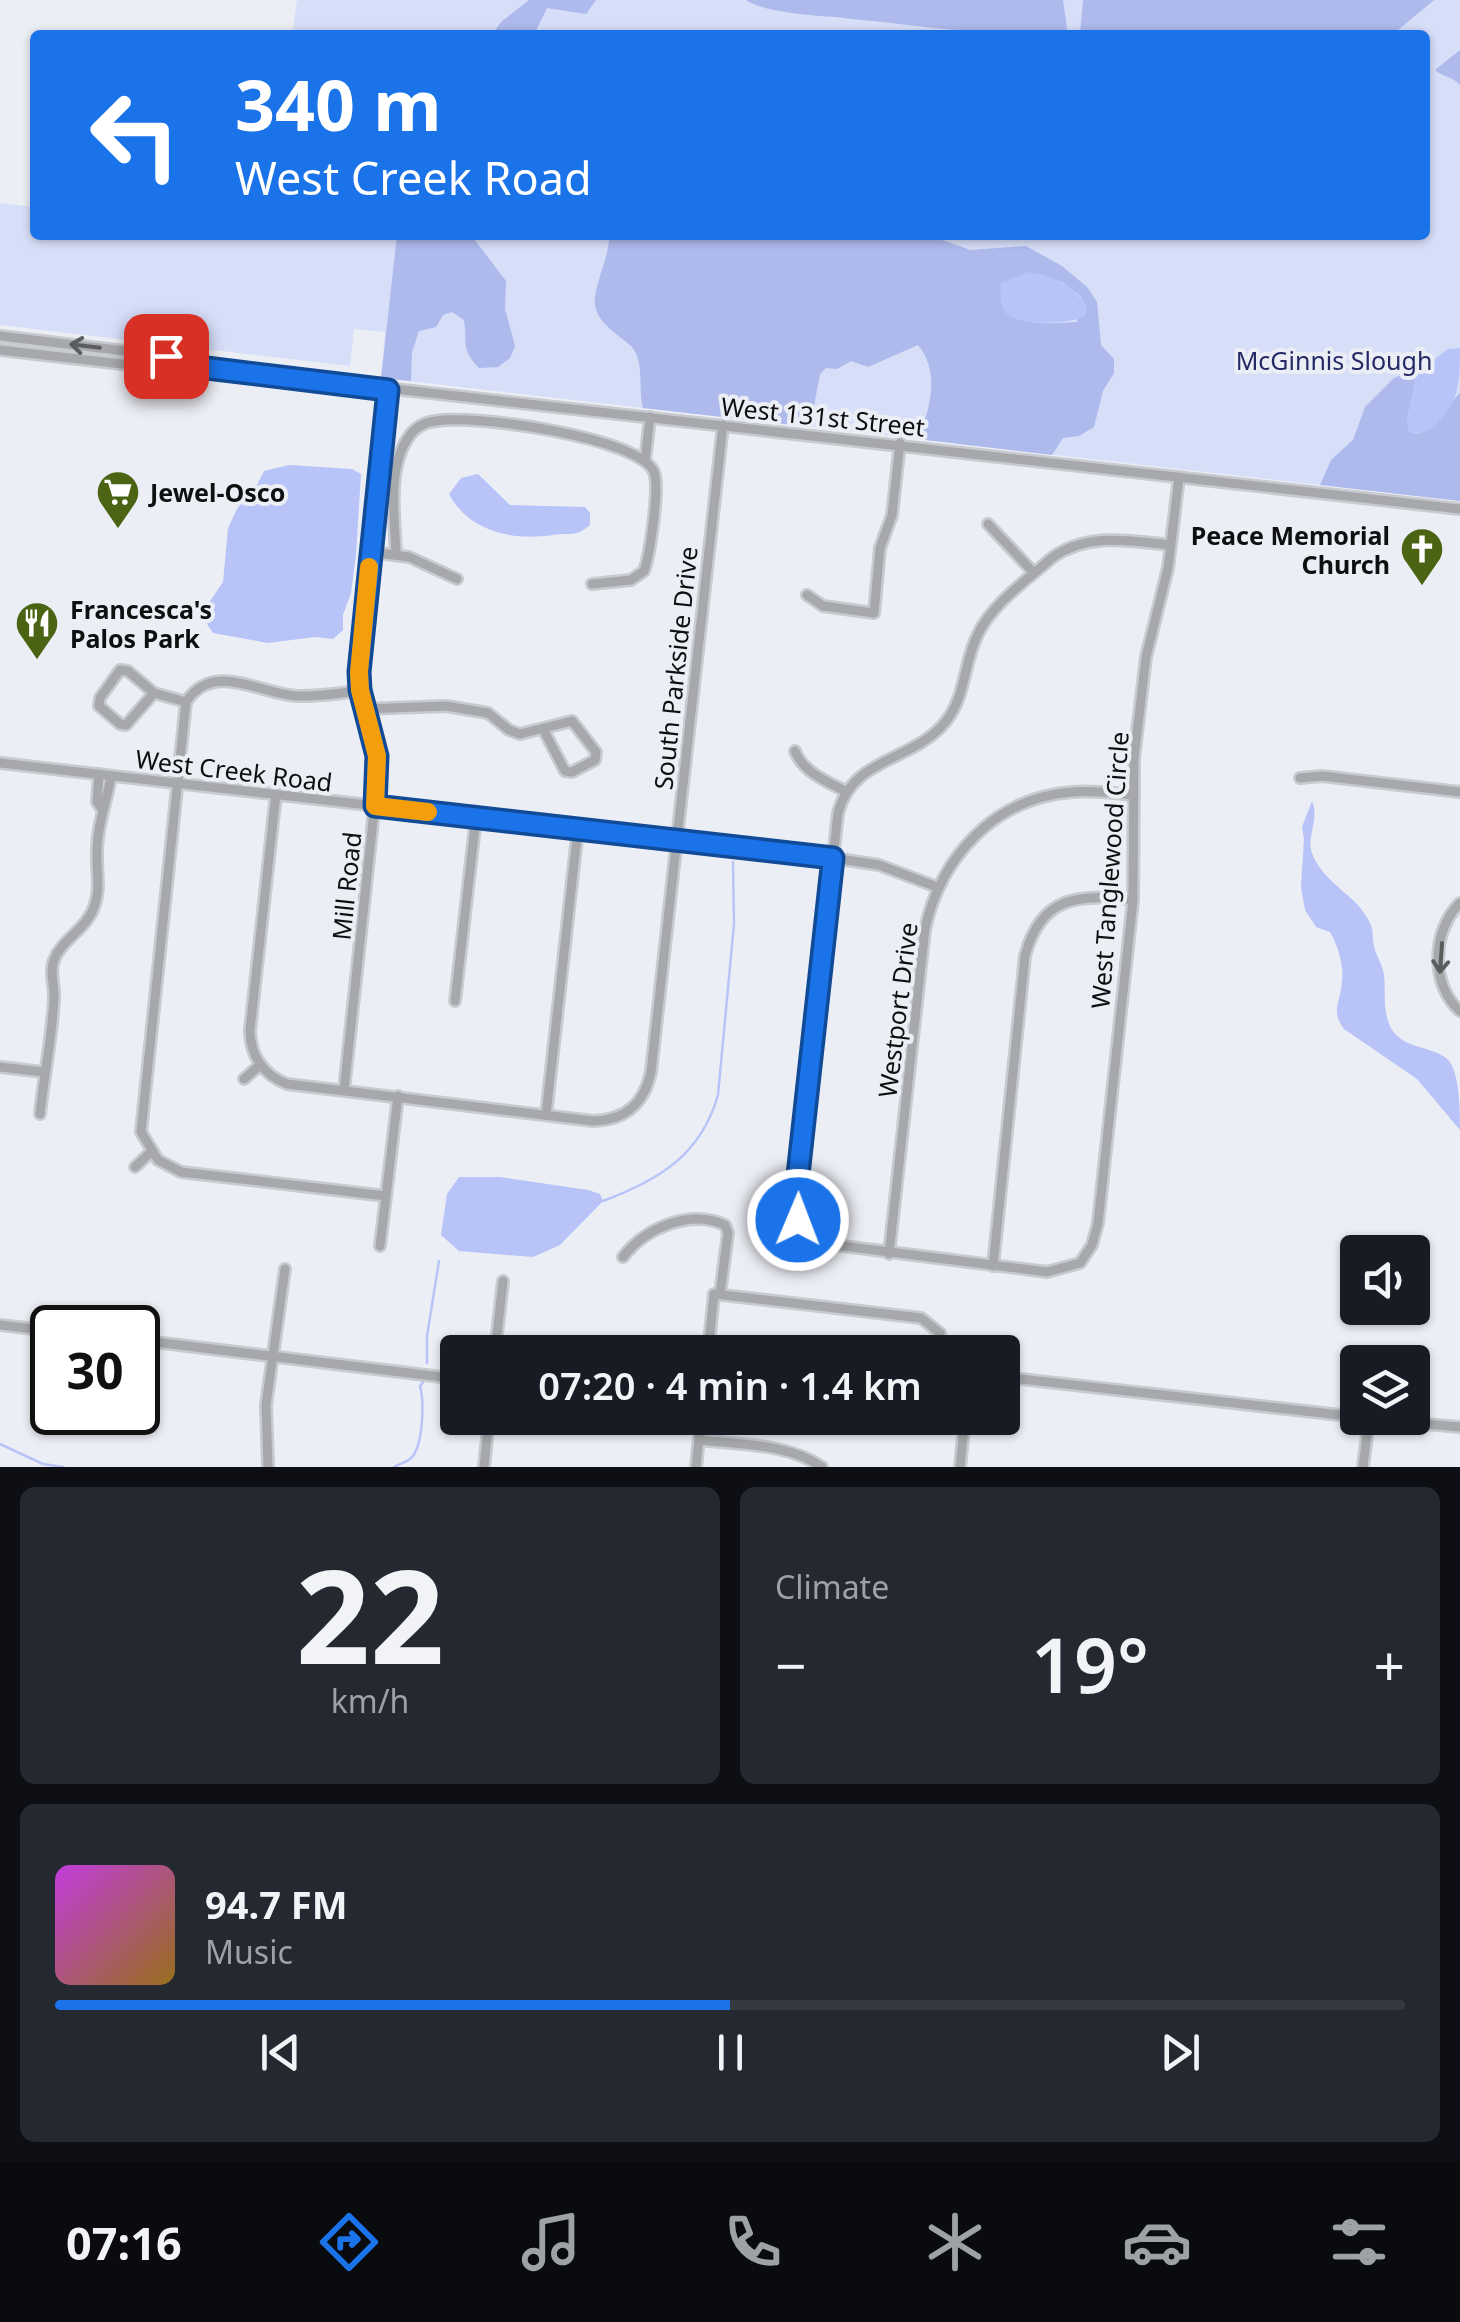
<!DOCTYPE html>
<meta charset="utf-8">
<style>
:root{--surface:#171b24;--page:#242831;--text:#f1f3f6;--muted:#9ea1a6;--line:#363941;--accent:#1a73e8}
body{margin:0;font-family:"Noto Sans",sans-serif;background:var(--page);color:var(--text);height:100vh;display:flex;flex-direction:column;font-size:38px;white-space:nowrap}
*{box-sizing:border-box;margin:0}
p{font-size:32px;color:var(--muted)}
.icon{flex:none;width:55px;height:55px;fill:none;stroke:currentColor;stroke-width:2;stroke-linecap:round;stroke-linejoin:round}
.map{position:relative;height:1467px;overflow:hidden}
.side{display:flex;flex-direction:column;gap:20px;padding:20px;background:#0d0f14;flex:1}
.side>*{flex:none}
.top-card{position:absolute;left:30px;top:30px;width:1400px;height:210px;border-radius:10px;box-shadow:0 2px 8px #0004;background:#1a73e8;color:#fff;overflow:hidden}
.fabs{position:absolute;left:1340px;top:1235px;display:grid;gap:20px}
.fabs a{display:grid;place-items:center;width:90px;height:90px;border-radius:10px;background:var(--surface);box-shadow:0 2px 8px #0004;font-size:50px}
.speed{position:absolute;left:30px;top:1305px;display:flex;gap:20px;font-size:50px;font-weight:700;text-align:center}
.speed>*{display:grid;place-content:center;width:130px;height:130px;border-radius:50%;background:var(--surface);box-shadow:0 2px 8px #0004;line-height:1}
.speed .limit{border:5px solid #111;border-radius:15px;background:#fff;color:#111}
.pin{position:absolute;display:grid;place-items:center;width:85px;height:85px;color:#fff;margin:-42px;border-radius:20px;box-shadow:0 5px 15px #0006}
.me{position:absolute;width:110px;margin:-55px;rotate:1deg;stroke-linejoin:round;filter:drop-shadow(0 0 8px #0008)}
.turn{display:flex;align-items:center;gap:35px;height:210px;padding:0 40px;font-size:45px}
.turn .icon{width:130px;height:130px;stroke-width:2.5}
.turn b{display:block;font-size:70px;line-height:85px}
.big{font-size:75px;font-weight:600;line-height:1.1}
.side .card{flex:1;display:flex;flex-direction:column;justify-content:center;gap:15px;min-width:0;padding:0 35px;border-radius:15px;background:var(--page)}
.side .dial{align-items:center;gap:0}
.dial b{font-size:130px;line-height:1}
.song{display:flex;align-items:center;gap:30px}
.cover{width:120px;height:120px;border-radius:15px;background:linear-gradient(135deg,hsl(290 70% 55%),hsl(40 70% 35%))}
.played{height:10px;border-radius:5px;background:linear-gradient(90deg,var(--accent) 50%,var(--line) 50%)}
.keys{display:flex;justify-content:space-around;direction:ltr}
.heat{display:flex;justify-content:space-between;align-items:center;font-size:55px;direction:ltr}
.side .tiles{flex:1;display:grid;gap:20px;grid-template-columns:1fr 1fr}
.card:last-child{grid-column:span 2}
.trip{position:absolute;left:440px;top:1335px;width:580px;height:100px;border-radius:10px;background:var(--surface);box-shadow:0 2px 8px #0004;font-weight:600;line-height:100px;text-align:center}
.tabs{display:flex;height:160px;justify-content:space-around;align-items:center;background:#090b0e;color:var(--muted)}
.tabs .icon{width:70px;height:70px}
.tabs .current{color:var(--accent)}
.tabs b{font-size:45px;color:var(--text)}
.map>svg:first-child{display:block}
.green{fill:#d7def8}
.forest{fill:#aeb9ec;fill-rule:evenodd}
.water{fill:#b8c4f8}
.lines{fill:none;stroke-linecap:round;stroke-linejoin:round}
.stream{stroke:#b8c4f8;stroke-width:2.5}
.minor-casing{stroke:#c8cad1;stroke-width:14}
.minor{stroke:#a7a8ab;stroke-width:9}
.oneway{stroke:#5a5c5e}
.route-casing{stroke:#114b97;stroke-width:25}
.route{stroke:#1a73e8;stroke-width:18}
.slow{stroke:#f59e0b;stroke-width:18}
.labels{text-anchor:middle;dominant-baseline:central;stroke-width:8;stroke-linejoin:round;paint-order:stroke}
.park-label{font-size:25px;fill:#252a66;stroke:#eceef5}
.street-label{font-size:25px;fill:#0e0f11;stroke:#eceef5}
.poi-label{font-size:25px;font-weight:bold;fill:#0e0f11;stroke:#eceef5;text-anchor:start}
</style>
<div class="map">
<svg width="1460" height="1467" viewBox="0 0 1460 1467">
<rect width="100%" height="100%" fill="#eceef5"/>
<!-- green -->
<path class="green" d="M297,0H1460V501L381,378L385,332L354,329L350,366L0,325V203L35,207V235H1425V35H292Z"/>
<!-- forest -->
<g class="forest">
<path d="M529,0H596L586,14L547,8L534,35H492L501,22Z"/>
<path d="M746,0H1063L1068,35C996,37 923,26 852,19C823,15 769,15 746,0Z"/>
<path d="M1083,0H1434L1392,35H1080Z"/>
<path d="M1460,50V85C1452,76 1443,77 1435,70Z"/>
<path d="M397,235H471L506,281L505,309L515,346L510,358L498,367L479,368C460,348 468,344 464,320L452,312L443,315L436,327L419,331L412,352L411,381L381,378Z"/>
<path d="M609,235H929L970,250L1026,246L1062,266L1087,287L1097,302L1101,345L1114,359V373L1103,391L1094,427L1079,436L1063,438L1052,455L917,439C931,410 940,371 918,345L868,367L851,361L837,369L826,368L820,374L810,427L643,408C638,390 645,361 631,346C618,334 598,324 595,305C593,286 610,257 609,235ZM1028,273L1062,282L1081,297L1077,322C1051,323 1013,329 1001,302Z"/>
<path d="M1406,373H1417L1407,421L1410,432L1419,434L1460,393V501L1320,485L1331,460L1353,440L1365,407L1394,378Z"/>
</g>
<!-- water -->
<g class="water">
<path d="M1028,272C1052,275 1074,286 1087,307L1086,315C1073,325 1020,326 1007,314C999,307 1000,293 1001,283Z"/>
<path d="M1460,348C1460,379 1460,400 1438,422C1429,431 1422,435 1409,432L1407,421L1417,373L1448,349Z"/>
<path d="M289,465L352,469L361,474L356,555L351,593L343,615V630L333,639L315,637L268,643L213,633L207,624L208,604L223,582L228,528L238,507L255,489L264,471Z"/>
<path d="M478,474L510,505L585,507L590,513V525C575,538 571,532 553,535C513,541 469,532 449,494L461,478Z"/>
<path d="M1312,801C1320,819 1306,837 1312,853C1323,884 1358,895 1370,923C1374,931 1372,938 1374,946C1376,956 1383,965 1384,975C1386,993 1382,1011 1391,1028C1404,1051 1436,1045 1450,1062C1460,1078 1460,1111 1460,1130L1417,1079L1344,1029C1330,1011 1341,1001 1342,981C1344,965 1338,946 1330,932L1316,927L1305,910L1301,887L1304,839L1302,827Z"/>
<path d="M459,1177H500L588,1190L600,1194L603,1201L560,1245L533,1257L459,1251L441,1235L447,1194Z"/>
</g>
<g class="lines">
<!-- stream -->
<g class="stream">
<path d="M603,1201C659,1180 701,1155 718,1095L734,924L733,862"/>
<path d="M427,1363V1336L439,1261"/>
<path d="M0,1444L43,1464L63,1467"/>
<path d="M394,1467C399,1464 405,1463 410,1459C424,1447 424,1401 420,1386L424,1381"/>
</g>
<!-- minor casing -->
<g class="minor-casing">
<g id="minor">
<path d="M0,336L166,356L182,365"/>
<path d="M0,350L165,369L182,365L1460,509"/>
<path d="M645,461L650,417"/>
<path d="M988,524L1034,573"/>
<path d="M1171,545C1130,541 1089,532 1053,557C1028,579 992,604 978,634C962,666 967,700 941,727C907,762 852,759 838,813L796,1193C795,1216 798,1232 819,1243L1047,1272L1080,1263L1092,1245L1098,1223L1133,900L1134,758L1146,657L1168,568L1179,477"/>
<path d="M371,552L409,557L457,579"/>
<path d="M396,555C395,519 386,467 410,435C416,427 426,422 436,421C472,414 639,437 654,472C660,487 650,554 644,571L631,580L592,584"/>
<path d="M807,595L823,606L874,613L880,548L892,515L900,443"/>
<path d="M360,691C339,693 318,697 296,696C258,693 213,661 186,702L141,1132L158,1160L181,1172L386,1196"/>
<path d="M154,693L126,725L120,724L99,706L100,698L120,670L128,671L154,693L186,702"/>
<path d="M364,709L446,706L488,713L509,730L520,734L572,721L596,752L595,760L572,772L565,771L543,729"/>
<path d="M795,751C803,772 826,781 845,791"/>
<path d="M0,763L833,858L879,865L937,887"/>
<path d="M99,774L97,802L102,809"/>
<path d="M1300,778L1322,776L1460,792"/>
<path d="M276,794L250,1030C250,1055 263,1075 287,1084L593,1121C626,1120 644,1104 651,1072L723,425"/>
<path d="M1460,903C1432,930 1430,985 1460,1011"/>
<path d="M455,1001L476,818"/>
<path d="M0,1067L43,1072"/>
<path d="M244,1079L260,1065"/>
<path d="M344,1090L378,774L359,672L389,390"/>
<path d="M40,1114C44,1075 52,1038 54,999C55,986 49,972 54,960C61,941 83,931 92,912C102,890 96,873 97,851C97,824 107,802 111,776"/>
<path d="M546,1115L578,828"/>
<path d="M135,1167L151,1152"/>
<path d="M380,1246L398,1096"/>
<path d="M889,1254L925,929C941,857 994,798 1072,792C1092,790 1113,793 1134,795"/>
<path d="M623,1257C645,1228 690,1209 725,1225L728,1233L720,1294"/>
<path d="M993,1266L1025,956C1041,895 1079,894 1133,900"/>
<path d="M0,1325L52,1331"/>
<path d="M138,1340L458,1379"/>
<path d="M495,1352L503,1281"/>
<path d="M708,1352L714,1294L921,1318L940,1333"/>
<path d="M1002,1377L1358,1417"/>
<path d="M1358,1418L1460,1427"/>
<path d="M699,1440C741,1445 787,1443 822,1467"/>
<path d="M268,1467L266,1405L285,1269"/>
<path d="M484,1467L489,1418"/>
<path d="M696,1467L701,1418"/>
<path d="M960,1467L965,1418"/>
<path d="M1363,1467L1369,1419"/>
</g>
</g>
<!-- minor -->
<use href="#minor" class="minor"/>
</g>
<!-- one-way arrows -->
<defs><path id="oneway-shaft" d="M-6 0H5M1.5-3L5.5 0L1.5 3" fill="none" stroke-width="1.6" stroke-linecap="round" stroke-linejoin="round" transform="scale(2.5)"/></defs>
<g class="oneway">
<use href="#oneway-shaft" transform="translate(85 346) rotate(-173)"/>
<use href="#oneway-shaft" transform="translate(1441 958) rotate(94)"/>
</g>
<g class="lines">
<!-- route casing -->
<g class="route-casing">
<path id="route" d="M166,356L182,365L388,390L359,672L360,690L377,756L375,806L833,858L796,1193L798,1220"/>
</g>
<!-- route -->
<use href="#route" class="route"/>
<!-- slow -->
<path class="slow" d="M369,567L359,672L360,690L377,756L375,806L428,812"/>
</g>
<!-- icons -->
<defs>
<g id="supermarket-pin" transform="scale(2.25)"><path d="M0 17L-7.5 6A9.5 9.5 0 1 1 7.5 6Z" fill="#4a6413" stroke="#eceef5"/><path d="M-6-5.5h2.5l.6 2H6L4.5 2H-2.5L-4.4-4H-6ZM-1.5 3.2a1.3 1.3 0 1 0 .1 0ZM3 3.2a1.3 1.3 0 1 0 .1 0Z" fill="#fff"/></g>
<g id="church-pin" transform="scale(2.25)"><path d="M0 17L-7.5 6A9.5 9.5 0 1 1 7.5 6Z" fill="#4a6413" stroke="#eceef5"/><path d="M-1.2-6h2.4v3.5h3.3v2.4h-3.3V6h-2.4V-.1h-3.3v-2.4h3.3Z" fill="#fff"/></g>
<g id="restaurant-pin" transform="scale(2.25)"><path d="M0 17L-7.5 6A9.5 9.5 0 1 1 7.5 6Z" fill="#4a6413" stroke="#eceef5"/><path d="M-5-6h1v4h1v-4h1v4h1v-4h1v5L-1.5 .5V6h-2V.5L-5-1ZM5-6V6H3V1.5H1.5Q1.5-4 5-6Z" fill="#fff"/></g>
</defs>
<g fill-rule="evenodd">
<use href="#supermarket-pin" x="118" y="492"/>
<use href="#church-pin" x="1422" y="549"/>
<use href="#restaurant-pin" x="37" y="623"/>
</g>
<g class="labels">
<!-- park labels -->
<g class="park-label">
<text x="1334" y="360">McGinnis Slough</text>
</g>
<!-- street labels -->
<g class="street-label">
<text transform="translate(823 416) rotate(6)">West 131st Street</text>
<text transform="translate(675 668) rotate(-84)">South Parkside Drive</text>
<text transform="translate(234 770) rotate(7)">West Creek Road</text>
<text transform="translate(1109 870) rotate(-86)">West Tanglewood Circle</text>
<text transform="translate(346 886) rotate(-84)">Mill Road</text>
<text transform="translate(897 1010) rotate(-83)">Westport Drive</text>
</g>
<!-- poi labels -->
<g class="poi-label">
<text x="150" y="492">Jewel-Osco</text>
<text x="1390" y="535" text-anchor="end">Peace Memorial<tspan x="1390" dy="29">Church</tspan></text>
<text x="70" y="609">Francesca's<tspan x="70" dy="29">Palos Park</tspan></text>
</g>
</g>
</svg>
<div class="fabs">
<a><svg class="icon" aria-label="sound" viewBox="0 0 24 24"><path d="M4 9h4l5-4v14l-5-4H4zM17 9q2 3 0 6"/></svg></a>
<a><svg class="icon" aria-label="layers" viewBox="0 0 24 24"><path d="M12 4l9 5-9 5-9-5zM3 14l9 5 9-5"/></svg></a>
</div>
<div class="speed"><div class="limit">30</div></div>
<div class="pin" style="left:166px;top:356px;background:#d93025"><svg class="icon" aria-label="arrive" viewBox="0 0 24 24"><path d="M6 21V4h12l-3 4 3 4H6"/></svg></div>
<svg class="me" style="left:798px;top:1220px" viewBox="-20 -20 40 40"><circle r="17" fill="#1a73e8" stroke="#fff" stroke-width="3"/><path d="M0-11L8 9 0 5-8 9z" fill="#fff"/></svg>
<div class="trip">07:20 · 4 min · 1.4 km</div>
<div class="top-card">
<div class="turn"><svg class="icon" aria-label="left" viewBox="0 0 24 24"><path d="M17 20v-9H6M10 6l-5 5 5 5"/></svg><div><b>340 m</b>West Creek Road</div></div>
</div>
</div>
<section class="side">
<div class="tiles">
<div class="card dial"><b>22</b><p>km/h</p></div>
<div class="card"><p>Climate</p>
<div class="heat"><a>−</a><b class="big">19°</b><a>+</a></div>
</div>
<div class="card">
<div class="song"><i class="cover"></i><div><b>94.7 FM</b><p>Music</p></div></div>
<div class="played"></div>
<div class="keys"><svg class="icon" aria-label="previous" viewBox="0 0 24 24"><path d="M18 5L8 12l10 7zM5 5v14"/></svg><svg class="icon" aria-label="pause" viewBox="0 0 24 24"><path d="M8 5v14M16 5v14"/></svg><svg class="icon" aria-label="next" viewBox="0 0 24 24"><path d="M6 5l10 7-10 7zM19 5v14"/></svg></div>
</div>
</div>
</section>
<nav class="tabs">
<b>07:16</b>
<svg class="icon current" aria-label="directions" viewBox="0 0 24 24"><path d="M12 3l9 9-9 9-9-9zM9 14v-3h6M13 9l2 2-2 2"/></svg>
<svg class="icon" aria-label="music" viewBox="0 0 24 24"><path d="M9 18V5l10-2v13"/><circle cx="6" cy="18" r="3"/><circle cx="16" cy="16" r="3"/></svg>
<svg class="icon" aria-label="phone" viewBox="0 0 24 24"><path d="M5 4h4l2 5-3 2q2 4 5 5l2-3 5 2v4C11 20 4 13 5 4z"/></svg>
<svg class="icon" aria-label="climate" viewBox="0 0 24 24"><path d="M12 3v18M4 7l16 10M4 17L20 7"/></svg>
<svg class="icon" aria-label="car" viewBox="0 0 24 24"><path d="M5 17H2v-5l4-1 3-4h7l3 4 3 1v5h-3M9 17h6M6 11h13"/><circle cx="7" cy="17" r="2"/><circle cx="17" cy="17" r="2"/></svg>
<svg class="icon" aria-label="filters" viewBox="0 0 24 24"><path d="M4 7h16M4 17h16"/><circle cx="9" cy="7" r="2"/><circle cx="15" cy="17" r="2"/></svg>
</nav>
